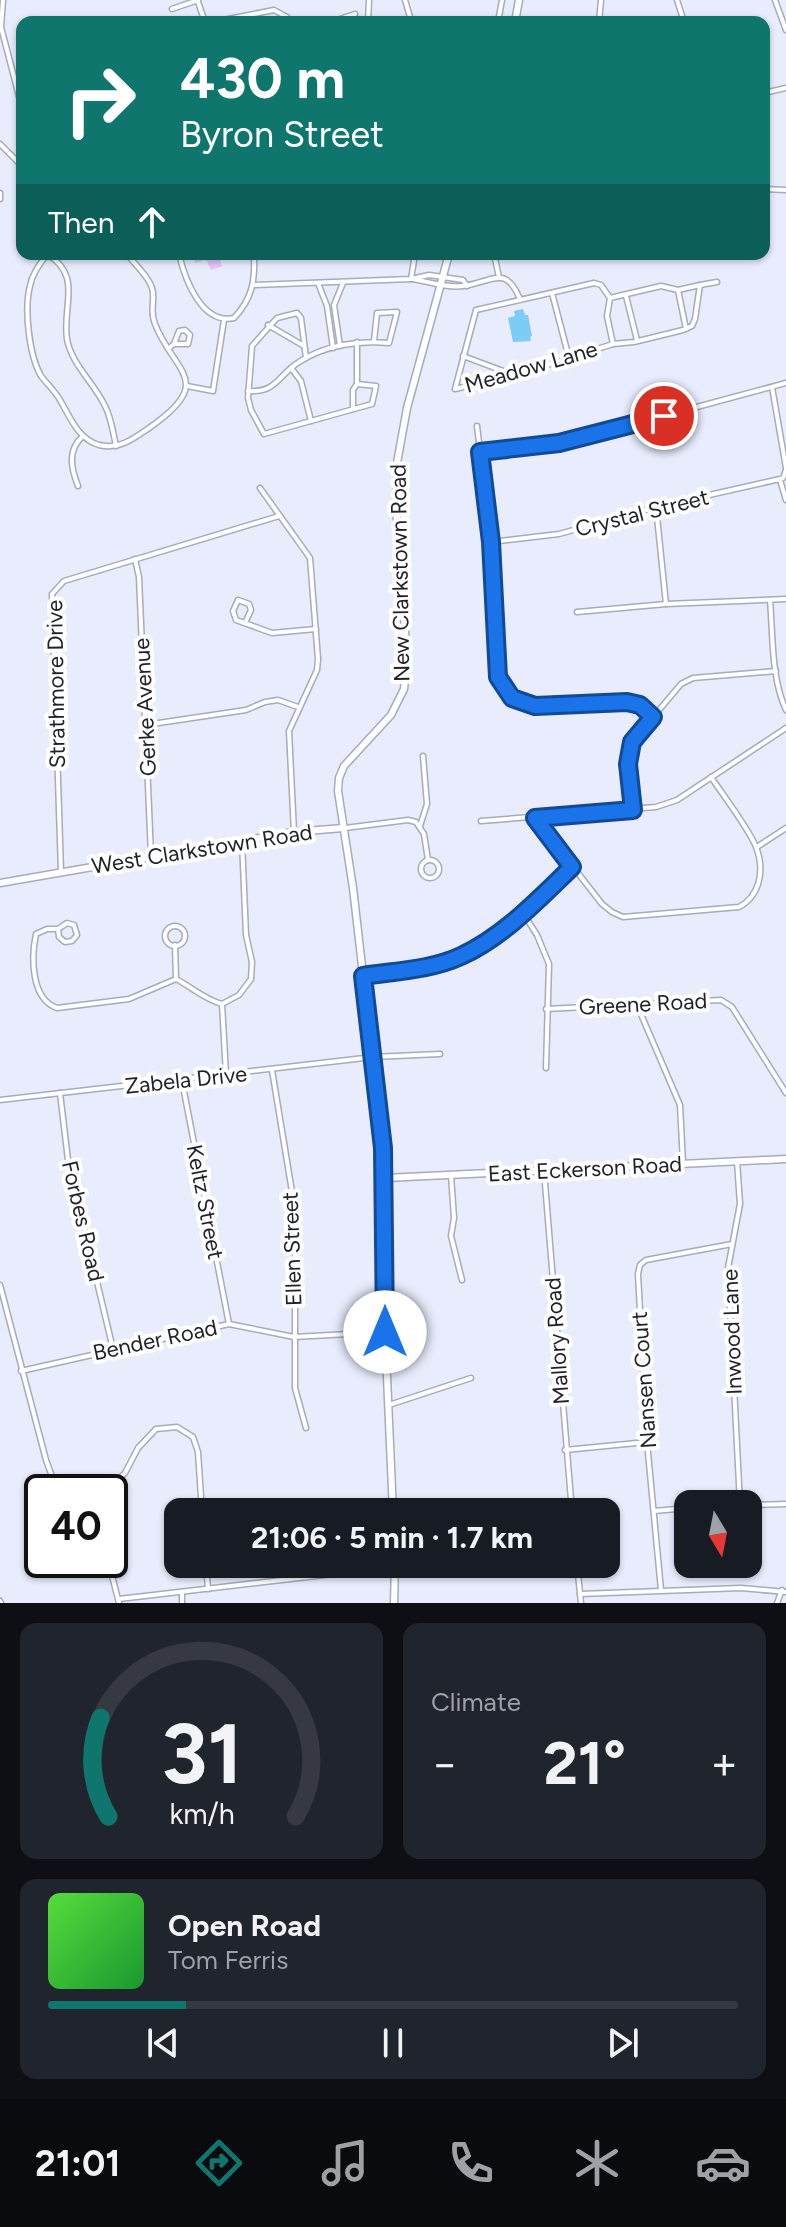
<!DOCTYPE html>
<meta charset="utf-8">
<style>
:root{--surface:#171b24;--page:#20242c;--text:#f1f3f6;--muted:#9ea1a6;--line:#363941;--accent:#0f766e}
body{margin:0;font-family:Figtree,sans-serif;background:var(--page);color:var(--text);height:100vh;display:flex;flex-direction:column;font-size:30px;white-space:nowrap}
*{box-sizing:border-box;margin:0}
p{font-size:26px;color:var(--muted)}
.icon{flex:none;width:44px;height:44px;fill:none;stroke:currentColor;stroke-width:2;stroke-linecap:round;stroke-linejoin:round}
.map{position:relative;height:1603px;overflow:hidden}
.details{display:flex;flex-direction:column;gap:20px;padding:20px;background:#0d0f14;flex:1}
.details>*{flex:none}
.top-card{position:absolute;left:16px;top:16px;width:754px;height:244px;border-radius:16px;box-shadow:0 2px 6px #0004;background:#0f766e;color:#fff;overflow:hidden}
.needle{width:52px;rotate:170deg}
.buttons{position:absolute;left:674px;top:1490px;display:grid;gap:16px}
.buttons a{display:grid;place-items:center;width:88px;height:88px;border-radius:16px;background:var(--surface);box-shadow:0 2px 6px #0004;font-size:40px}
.speed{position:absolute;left:24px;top:1474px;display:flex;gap:16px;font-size:40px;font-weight:700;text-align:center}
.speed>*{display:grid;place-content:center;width:104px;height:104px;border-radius:50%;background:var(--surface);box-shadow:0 2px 6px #0004;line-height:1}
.speed .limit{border:4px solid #111;border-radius:12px;background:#fff;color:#111}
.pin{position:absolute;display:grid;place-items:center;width:68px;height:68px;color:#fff;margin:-34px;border:4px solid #fff;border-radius:50%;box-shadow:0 2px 8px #0007}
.me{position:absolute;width:88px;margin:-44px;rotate:0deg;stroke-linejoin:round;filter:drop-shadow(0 0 6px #0008)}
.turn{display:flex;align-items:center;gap:28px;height:168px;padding:0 32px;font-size:36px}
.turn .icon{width:104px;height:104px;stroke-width:2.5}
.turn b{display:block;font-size:56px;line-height:68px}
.then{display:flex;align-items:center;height:76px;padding:0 32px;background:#0003;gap:16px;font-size:30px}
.big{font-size:60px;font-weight:700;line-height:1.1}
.details .tile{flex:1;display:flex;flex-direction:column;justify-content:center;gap:12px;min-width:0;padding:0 28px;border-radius:16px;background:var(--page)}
.details .dial{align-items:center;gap:0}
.dial svg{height:208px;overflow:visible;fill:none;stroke:var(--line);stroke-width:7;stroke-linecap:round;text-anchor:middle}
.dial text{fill:var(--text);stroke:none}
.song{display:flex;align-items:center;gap:24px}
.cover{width:96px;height:96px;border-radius:12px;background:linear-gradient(135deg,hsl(110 70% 55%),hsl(130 70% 35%))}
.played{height:8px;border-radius:4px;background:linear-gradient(90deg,var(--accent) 20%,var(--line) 20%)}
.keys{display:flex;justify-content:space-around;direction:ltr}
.heat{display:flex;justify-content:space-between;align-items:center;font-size:44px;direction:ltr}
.details .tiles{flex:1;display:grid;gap:20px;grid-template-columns:1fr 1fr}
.tile:last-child{grid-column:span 2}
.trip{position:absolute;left:164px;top:1498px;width:456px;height:80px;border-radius:16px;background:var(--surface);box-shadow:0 2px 6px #0004;font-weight:700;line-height:80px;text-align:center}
.tab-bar{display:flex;height:128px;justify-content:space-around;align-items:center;background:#090b0e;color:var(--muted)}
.tab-bar .icon{width:56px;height:56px}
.tab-bar .on{color:var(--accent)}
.tab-bar b{font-size:36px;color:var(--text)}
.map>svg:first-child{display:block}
.green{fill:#e7c3f9}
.water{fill:#7bccf6}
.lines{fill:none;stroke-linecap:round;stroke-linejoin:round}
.street-casing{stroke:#a6abbe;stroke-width:7}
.secondary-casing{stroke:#a6abbe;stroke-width:9}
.street{stroke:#fff;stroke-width:4}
.secondary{stroke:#fff;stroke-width:6}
.route-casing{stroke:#114b97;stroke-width:20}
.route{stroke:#1a73e8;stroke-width:14}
.labels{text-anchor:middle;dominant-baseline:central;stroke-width:8;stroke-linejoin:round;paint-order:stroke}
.street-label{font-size:22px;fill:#1f2128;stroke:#fff}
</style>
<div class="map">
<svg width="786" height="1603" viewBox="0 0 786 1603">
<rect width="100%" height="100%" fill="#e8ecfc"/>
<!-- green -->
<path class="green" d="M190,254H220L218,255L222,266L211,270L206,259L196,263Z"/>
<!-- water -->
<path class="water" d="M523,309L525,315H528L532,336L530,337L531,341L513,342L508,318L515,316L514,311Z"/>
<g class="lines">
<!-- street casing -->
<g class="street-casing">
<g id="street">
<path d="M3,0L1,27L22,108"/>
<path d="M405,0L410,17"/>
<path d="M677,0L684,22"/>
<path d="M775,0L786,30"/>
<path d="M198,2L205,22"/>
<path d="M172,9L198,0"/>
<path d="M213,22L274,10L287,17L290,22"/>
<path d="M331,22L355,14"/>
<path d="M368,22L369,0"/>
<path d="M498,22L502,0"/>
<path d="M599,22L601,0"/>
<path d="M764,93L786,88"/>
<path d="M0,144L22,166"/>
<path d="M764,189L786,190"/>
<path d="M0,193V199"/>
<path d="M764,232V234"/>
<path d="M47,254C40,264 32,274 30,286C24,309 29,355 41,376C47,384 55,391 60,400C70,417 78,439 99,445C119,450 133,439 149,428C217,381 174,373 155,324C150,312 154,306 153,294C153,280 135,265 127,254"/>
<path d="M47,254C83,276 62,305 67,339C71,363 93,382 104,404C111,416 113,432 116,446"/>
<path d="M179,254C185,280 202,325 234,318C253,298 255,280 254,254"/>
<path d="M494,254L499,277"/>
<path d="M411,279L415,254"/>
<path d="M413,279C429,282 447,288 463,286C491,283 505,263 520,299"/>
<path d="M318,283L327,306L333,348"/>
<path d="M594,283L601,285L610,298L661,286L678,290L700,285L695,319L692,326L683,330L634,342L613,344L515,375L455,389L476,310Z"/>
<path d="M255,285L411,279L429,275L463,280L467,286"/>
<path d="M700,285L717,282"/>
<path d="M678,290L686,329"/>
<path d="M552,293L569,358"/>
<path d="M626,296L637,340"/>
<path d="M610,298L607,316L613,344"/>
<path d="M268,325L304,346"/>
<path d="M340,346L334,305L343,283"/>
<path d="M169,348L174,344L179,331L185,330L190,335L188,344H174"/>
<path d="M463,356L514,375"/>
<path d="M306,358L301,318L297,313L277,318L252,346L248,398L251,410L264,434L372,404L376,386L357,384"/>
<path d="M291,368L301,381L311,421"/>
<path d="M187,386L213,391L224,320"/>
<path d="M772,387L786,468"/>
<path d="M248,391C277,393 278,375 299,362C325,345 359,340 389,343L397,312L377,313L374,341"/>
<path d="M353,409V390L357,384V342"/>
<path d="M477,426L491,542L498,677L512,698L535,706L627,702L640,705L653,717"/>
<path d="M481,452L582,438L786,383"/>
<path d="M780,480L786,500"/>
<path d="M78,486C71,468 67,450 83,436"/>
<path d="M260,488L310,558L318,659L317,670L289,731L294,832"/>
<path d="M656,507L666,604"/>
<path d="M491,542L559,534L656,507L780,479L783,478L786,470"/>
<path d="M135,559L139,577L151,855"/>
<path d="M770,600C773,635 771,678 786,710"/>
<path d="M577,612L666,604L786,599"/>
<path d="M245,623L251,610L249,604L238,600L233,611L236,620L272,633L316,629"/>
<path d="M145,725L246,710L265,702L278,700L298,707"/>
<path d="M633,810L628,764L632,742L681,684L693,678L776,671"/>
<path d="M535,818L602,904L612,912L623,917L739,907C760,896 765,870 756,847C749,829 723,795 711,777"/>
<path d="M481,821L656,807L677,800L786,728"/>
<path d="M420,826L427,804L423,756"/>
<path d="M345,828L408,820L416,822L424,834L428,860"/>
<path d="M757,847L786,828"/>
<circle cx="430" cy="869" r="9"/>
<path d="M61,872L52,594L64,581L279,516"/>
<path d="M523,913L537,935L549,964L546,1068"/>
<circle cx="175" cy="936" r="10"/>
<path d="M58,929L59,937L65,942L72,941L77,935L74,925L67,923L58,929H47L36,934C31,958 31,999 57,1008L129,999L176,979C193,988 204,999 222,1004"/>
<path d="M175,945L176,979"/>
<path d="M363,976C395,971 431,970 461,956C503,937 539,898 572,867"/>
<path d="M222,1004L239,995L251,979L252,962L246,935L242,841"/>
<path d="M222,1004L226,1074"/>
<path d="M637,1005L680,1105L683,1163"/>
<path d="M546,1009L721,1000L732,1007L786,1093"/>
<path d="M272,1070L295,1210V1388L306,1428"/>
<path d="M182,1081L229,1324"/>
<path d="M60,1093L68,1160L113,1349"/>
<path d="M0,1100L373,1057L440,1054"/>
<path d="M737,1161L740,1204L728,1268L740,1504"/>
<path d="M544,1171L572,1512"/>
<path d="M451,1175L454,1218L451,1236L462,1280"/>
<path d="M0,1285L46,1460L54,1482L61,1492"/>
<path d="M21,1371L229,1324L294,1337L385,1332"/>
<path d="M389,1405L471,1378"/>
<path d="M565,1450L647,1442"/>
<path d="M105,1492L125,1473L138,1448L156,1429L177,1427L193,1437L198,1452L202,1512"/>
<path d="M748,1505L786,1504"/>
<path d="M654,1511L688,1508"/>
<path d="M108,1560L119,1603"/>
<path d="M206,1564L208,1589"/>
<path d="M577,1564L581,1603"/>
<path d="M661,1590L647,1442L638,1274L640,1265L646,1260L732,1244"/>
<path d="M182,1592V1603"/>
<path d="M580,1594L741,1588L786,1592"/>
<path d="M119,1599L394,1567"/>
<path d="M0,1601L1,1603"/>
<path d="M777,1603L782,1590"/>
</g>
</g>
<!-- secondary casing -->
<g class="secondary-casing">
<g id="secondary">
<path d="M515,22L519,0"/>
<path d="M0,883L294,832L343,828"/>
<path d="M385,1178L786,1159"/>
<path d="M393,1512L385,1332L383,1148L353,888L338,791L339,778L344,766L391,715L404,689L407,659L396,507L397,463L407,408L449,254"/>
<path d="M394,1603L395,1564"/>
</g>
</g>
<!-- street -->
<use href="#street" class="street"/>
<!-- secondary -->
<use href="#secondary" class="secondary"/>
</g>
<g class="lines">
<!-- route casing -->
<g class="route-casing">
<path id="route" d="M385,1332L383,1148L363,976C395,971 431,970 461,956C503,937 539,899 572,867L535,818L633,810L628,764L632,742L653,717L640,705L627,702L535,706L512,698L498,677L491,542L480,452L559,443L664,416"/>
</g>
<!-- route -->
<use href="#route" class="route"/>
</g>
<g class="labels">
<!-- street labels -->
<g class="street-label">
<text transform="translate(531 367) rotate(-16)">Meadow Lane</text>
<text transform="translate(642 513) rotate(-14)">Crystal Street</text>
<text transform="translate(400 573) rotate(-91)">New Clarkstown Road</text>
<text transform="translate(56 684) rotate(-91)">Strathmore Drive</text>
<text transform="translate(145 707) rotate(-93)">Gerke Avenue</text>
<text transform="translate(202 849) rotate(-9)">West Clarkstown Road</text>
<text transform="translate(643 1004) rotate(-3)">Greene Road</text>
<text transform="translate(186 1080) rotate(-6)">Zabela Drive</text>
<text transform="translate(585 1169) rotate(-3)">East Eckerson Road</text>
<text transform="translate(205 1202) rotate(79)">Keltz Street</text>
<text transform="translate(83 1221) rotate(77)">Forbes Road</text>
<text transform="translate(292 1249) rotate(-92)">Ellen Street</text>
<text transform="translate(732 1332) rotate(-92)">Inwood Lane</text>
<text transform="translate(155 1340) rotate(-12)">Bender Road</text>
<text transform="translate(557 1341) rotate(-94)">Mallory Road</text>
<text transform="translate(644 1380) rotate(-94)">Nansen Court</text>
</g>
</g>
</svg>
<div class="buttons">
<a><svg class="needle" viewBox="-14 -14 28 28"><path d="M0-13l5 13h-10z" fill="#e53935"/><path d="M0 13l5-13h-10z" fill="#9ea1a6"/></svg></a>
</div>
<div class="speed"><div class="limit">40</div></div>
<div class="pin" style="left:664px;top:416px;background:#d93025"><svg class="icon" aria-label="arrive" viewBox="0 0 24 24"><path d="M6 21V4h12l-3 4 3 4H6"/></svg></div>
<svg class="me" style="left:385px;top:1332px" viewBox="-20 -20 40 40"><circle r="19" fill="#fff"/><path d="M0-13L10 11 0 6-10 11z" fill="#1a73e8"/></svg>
<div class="trip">21:06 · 5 min · 1.7 km</div>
<div class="top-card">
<div class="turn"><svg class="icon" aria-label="right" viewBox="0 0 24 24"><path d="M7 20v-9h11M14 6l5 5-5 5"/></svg><div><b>430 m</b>Byron Street</div></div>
<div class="then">Then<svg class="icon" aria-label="ahead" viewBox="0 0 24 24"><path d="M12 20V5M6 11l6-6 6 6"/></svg></div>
</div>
</div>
<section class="details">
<div class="tiles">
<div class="tile dial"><svg viewBox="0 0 100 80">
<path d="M14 69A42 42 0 1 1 86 69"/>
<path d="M14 69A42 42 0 0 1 11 31" stroke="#0f766e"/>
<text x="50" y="56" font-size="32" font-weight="700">31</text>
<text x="50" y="72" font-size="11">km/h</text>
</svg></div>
<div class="tile"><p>Climate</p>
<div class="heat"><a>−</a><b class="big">21°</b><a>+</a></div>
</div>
<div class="tile">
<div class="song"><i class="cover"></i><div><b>Open Road</b><p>Tom Ferris</p></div></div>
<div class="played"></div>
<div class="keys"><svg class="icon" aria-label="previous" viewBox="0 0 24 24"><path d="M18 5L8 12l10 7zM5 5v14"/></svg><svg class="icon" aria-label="pause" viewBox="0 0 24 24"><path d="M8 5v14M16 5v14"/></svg><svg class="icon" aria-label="next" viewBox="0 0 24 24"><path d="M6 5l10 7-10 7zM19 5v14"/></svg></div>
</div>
</div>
</section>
<nav class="tab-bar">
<b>21:01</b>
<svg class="icon on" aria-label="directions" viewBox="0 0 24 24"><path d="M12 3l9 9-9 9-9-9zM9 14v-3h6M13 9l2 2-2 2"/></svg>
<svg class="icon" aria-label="music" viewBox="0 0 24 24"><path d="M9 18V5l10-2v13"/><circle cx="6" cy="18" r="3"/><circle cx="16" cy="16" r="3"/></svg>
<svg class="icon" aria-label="phone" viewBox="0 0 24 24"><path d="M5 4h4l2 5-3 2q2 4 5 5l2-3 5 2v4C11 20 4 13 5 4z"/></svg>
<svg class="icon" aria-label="climate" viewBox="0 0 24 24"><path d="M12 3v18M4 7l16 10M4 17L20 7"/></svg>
<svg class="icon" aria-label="car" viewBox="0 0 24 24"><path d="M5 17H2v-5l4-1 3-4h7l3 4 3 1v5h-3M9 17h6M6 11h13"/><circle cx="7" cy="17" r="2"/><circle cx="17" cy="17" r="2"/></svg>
</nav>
